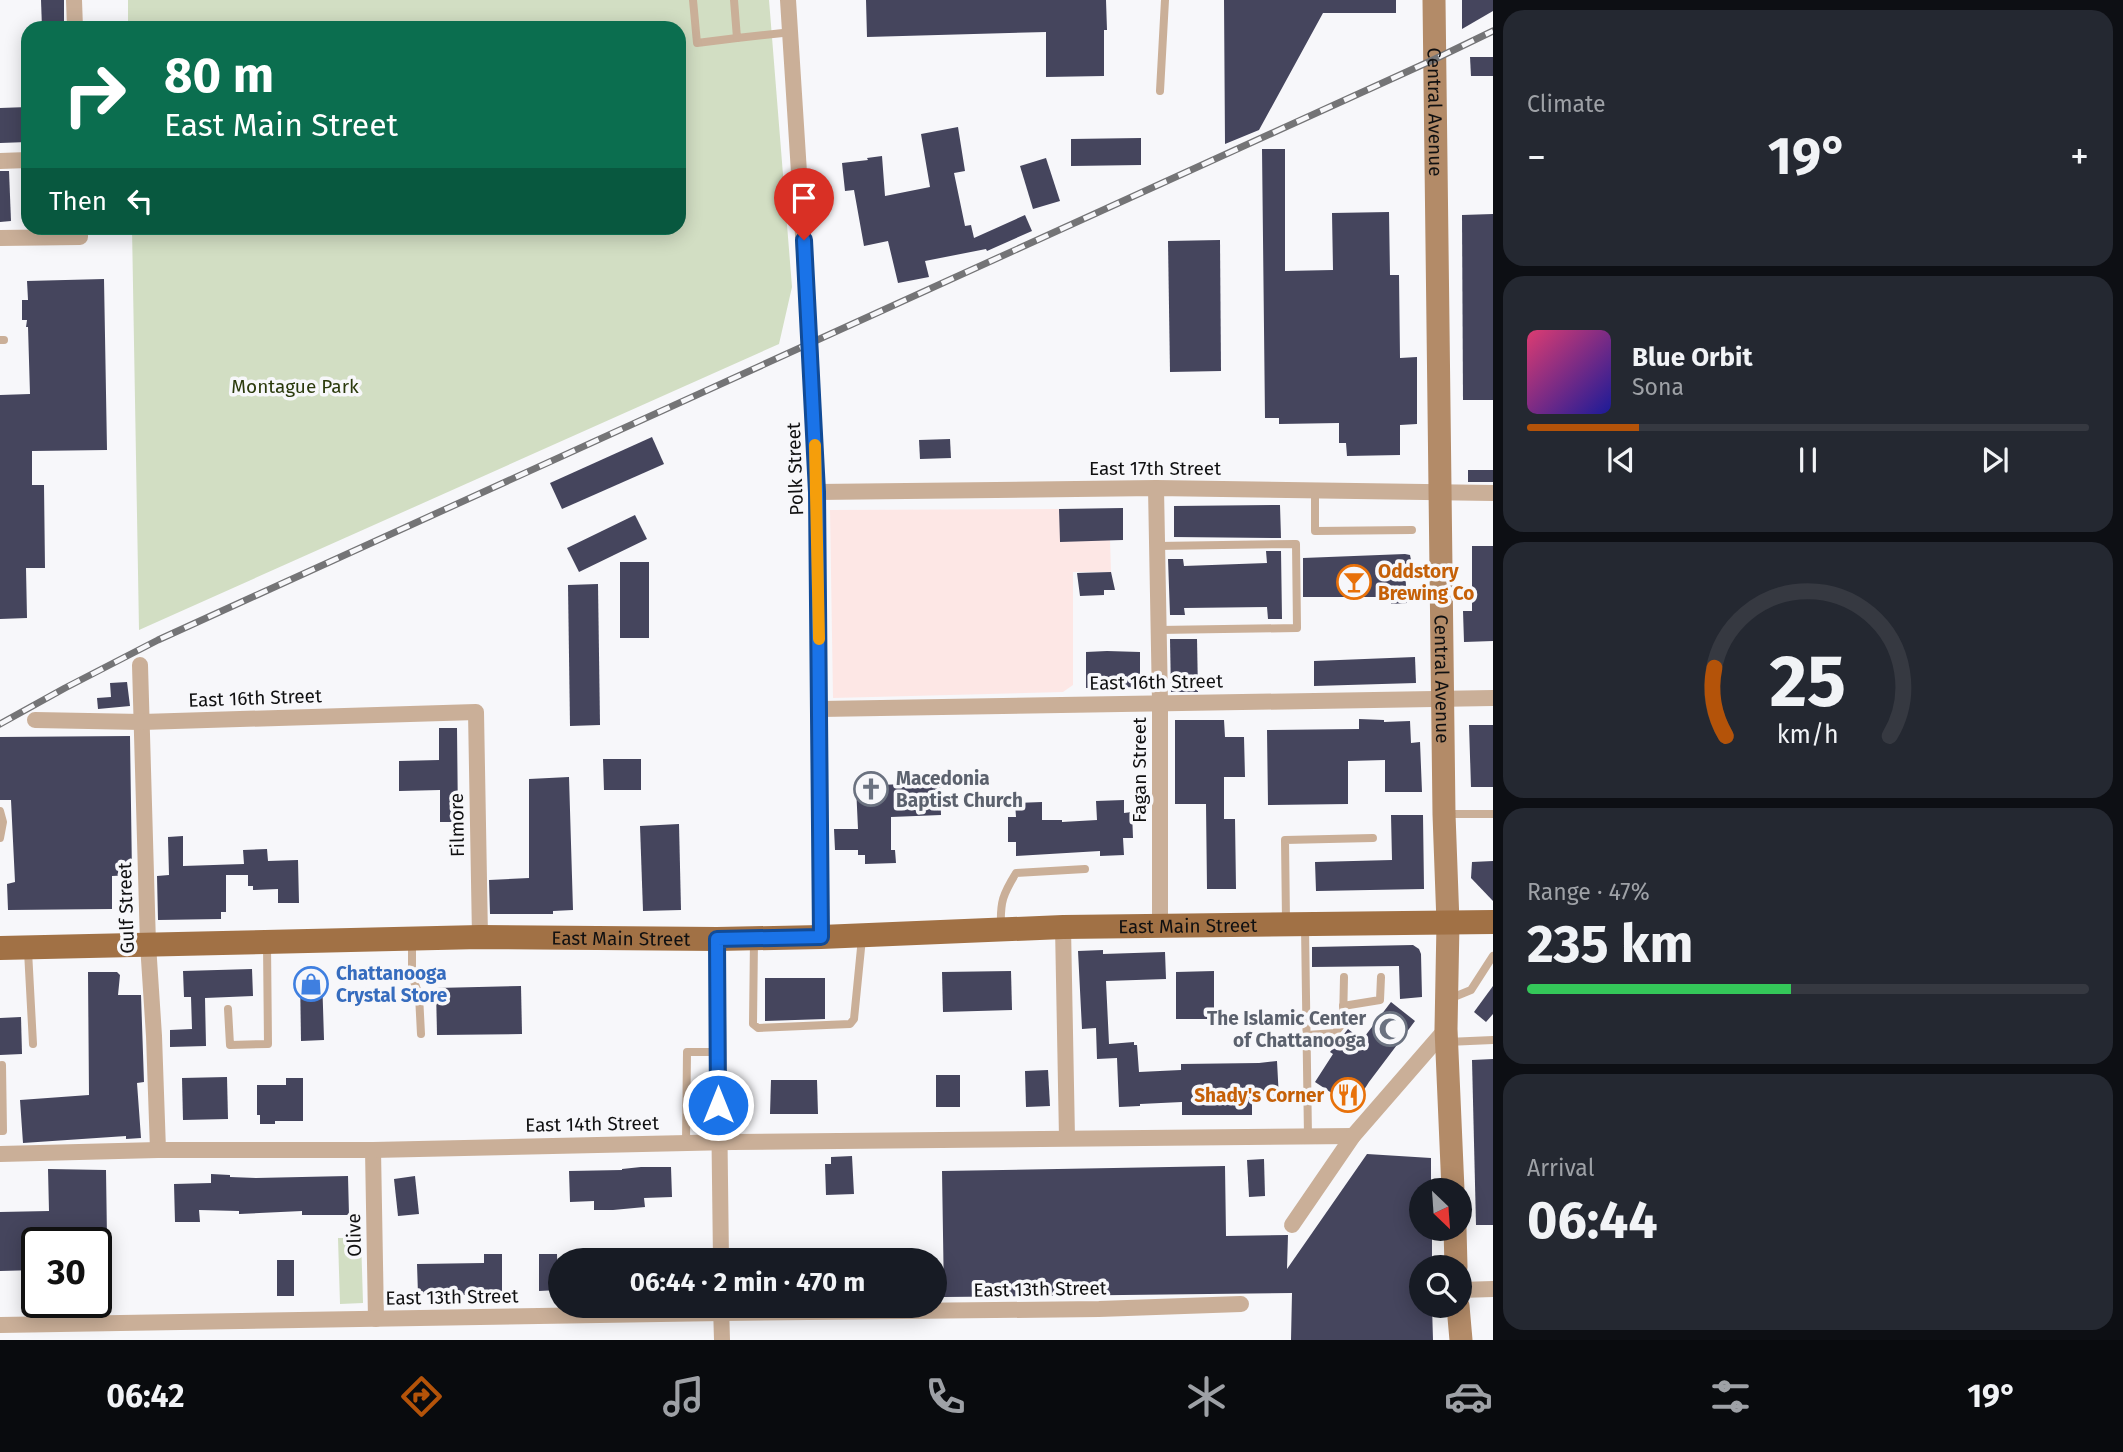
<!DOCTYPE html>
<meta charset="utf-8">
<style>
:root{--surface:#171b24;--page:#242831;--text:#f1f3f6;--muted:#9ea1a6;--line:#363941;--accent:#b45309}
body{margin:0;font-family:"Fira Sans",sans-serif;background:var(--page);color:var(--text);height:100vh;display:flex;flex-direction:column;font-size:26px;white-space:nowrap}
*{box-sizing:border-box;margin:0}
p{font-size:23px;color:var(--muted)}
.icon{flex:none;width:38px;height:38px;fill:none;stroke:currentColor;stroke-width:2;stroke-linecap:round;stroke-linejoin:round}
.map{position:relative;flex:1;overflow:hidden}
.panel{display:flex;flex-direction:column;gap:10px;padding:10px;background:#0d0f14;width:630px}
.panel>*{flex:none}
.guide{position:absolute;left:21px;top:21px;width:665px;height:214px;border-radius:21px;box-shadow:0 4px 18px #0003;background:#0b6e4f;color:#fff;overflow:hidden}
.needle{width:46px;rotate:155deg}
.fabs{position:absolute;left:1409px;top:1178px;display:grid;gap:14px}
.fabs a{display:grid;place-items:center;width:63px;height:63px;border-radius:50%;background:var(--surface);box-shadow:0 4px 18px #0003;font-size:35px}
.speed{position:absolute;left:21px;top:1227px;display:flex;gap:14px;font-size:35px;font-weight:700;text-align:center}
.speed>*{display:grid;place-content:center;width:91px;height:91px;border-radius:50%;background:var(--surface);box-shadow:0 4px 18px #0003;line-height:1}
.speed .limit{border:4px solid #111;border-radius:10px;background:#fff;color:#111}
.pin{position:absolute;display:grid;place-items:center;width:60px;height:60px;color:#fff;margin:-72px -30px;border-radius:50% 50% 50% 0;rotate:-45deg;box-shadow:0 0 7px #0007}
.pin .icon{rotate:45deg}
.me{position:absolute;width:77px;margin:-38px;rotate:0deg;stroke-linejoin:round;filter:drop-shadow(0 0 5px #0008)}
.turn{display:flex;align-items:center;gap:24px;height:147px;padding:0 28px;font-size:32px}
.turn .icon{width:91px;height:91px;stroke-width:2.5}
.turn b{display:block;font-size:49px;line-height:60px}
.then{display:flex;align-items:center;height:66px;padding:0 28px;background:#0003;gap:14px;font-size:26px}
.big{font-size:52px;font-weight:700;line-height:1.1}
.panel .widget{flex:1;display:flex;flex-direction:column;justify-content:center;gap:10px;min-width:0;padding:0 24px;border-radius:21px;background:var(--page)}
.panel .dial{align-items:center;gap:0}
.dial svg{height:182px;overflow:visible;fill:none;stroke:var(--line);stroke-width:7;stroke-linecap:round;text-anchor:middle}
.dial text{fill:var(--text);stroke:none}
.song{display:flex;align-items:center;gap:21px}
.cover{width:84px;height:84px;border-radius:10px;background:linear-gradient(135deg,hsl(340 70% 55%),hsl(240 70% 35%))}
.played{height:7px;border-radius:4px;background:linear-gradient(90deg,var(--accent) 20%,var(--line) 20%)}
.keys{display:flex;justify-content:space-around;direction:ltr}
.heat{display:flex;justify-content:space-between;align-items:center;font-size:38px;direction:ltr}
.charge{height:10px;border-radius:5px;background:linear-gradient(90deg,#34c759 47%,var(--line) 0)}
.trip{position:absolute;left:548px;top:1248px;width:399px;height:70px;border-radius:35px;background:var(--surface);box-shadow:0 4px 18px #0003;font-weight:700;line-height:70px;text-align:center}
.menu{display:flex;height:112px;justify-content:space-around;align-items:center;background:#090b0e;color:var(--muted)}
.menu .icon{width:49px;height:49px}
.menu .selected{color:var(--accent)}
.menu b{font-size:32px;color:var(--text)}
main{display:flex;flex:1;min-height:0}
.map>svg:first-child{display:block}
.industrial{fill:#fde7e5}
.green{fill:#d2dec3}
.building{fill:#45455d}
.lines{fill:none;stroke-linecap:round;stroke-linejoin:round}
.service{stroke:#caaf98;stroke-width:8}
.minor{stroke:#caaf98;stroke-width:16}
.secondary{stroke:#b38b68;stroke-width:23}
.primary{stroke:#a17145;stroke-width:24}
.rail-casing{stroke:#747476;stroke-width:7}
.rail{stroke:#f7f7fa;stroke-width:4.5;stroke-dasharray:13;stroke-linecap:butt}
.route-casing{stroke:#114b97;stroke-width:18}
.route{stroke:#1a73e8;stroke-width:12}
.slow{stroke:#f59e0b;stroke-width:12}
.labels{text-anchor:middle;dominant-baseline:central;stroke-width:7;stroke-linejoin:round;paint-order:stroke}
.street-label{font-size:19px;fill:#101011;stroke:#f7f7fa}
.park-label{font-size:19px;fill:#2b3a0c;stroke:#f7f7fa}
.food-label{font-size:19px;font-weight:bold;fill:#c56008;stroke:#f7f7fa;text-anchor:start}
.worship-label{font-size:19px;font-weight:bold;fill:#5b616d;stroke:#f7f7fa;text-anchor:start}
.shop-label{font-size:19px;font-weight:bold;fill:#366cbe;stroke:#f7f7fa;text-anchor:start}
</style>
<main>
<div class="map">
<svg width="1493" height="1340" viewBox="0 0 1493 1340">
<rect width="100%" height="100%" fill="#f7f7fa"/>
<!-- industrial -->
<path class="industrial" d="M1059,509L1110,540L1111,572H1073V685L1063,692L833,698L830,510Z"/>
<!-- green -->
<g class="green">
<path d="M128,0H769L792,287L779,344L139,630L132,228H679V28H128Z"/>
<path d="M338,1238H361L363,1303L340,1304Z"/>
</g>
<!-- building -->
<g class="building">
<path d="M41,0H64V28H42Z"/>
<path d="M866,0H1106L1107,30H1104V76L1046,77V32L867,37Z"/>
<path d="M1224,0H1396V13H1323L1259,130L1225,144Z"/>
<path d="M1462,0H1493V11L1462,29Z"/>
<path d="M1470,57H1493V76H1471Z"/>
<path d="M28,107V142L0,143V108Z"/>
<path d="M958,127L965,171L954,173L965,226L971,225L974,238L1025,215L1032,231L987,251L986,249L925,261L929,277L898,283L888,241L864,246L854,190L845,191L842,163L868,160L867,158L882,156L885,196L930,187L921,134Z"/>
<path d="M1141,138V165L1071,166V139Z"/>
<path d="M1262,149H1285V271L1333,270L1332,213L1389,212L1390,275H1399L1400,358L1417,357V424L1400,425V455L1347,456L1346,443H1339V423L1279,424V418H1265Z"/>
<path d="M1046,158L1060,201L1033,209L1020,166Z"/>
<path d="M0,171H9L11,221L0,222Z"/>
<path d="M1493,214V400H1463L1462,215Z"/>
<path d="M1220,240L1221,371L1170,372L1168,241Z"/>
<path d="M104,279L107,450L32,451V485H44L45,568H26L27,618L0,619V395L30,394L28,327H26L27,320H22V300H28L27,281Z"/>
<path d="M652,437L664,464L562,509L550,483Z"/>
<path d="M950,439L951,458L920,459L919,440Z"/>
<rect x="1468" y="470" width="25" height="12"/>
<path d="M1280,505L1281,538L1174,537V506Z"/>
<path d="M1123,508V540L1060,542L1059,509Z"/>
<path d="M635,515L647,539L579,572L567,548Z"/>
<path d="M1472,546H1493V641L1464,642L1463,611H1472Z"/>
<path d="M1266,551H1281L1282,619H1268L1267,607L1184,608L1185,615H1170L1168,559H1183L1184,566L1267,563Z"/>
<path d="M1405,554L1410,555L1411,560L1409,566L1405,569L1407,603L1391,604V597H1303V558Z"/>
<rect x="620" y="562" width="29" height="76"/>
<path d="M1111,572L1115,590H1104V595L1080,596L1077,573Z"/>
<path d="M598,584L600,725L570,726L568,585Z"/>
<path d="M1170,639H1197L1198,692H1171Z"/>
<path d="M1107,651L1140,652V687L1086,688V652Z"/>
<path d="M1415,657L1416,683L1314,686V661Z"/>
<path d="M127,682L130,706L98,709L97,698L111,697L110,683Z"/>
<path d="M1359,719L1384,720V722L1410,721L1411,743L1420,742L1422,792H1385V760L1348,761V804L1268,805L1267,730L1359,729Z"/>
<path d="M1175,720H1224L1225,737H1244L1245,777H1224V819H1235L1236,889H1207L1206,804H1175Z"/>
<path d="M1469,725H1493V787H1471Z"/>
<path d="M439,728H457L458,822H440V790L399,791V761L439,760Z"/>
<path d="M130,736L132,875L112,876V909L8,910L7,884L15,882L11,800H0V737Z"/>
<path d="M603,759H641V790H604Z"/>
<path d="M929,775V784H940L941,815L891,817V850H895L896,863L865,864V855H858V850H835L834,829H858L856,786L904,784V776Z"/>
<path d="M569,777L573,910L553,911V914H490L489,880L529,878V779Z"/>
<path d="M1124,800V813L1132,812L1133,838H1123L1124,855L1100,856V851L1016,856V842H1008V817H1016L1015,803L1042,802V820H1062V822L1097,820L1096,801Z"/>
<path d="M1391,815H1423L1424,889L1316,891L1315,862L1392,860Z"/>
<path d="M679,824L681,910L643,911L640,826Z"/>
<path d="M183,836V866L244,864L243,850L267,849L268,861L298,860L299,903H278V889L253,890V886H248V875H226V912H221V919L158,920L157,876L169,875L168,837Z"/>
<path d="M1493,861V901L1471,878L1472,862Z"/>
<path d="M1413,945L1419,949L1421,954L1422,997L1400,999L1399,966L1312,967V947Z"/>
<path d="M1103,950V954L1165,952L1166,979L1106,981L1109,1044L1134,1042V1045H1137L1139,1072L1181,1070V1064L1259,1063L1277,1061L1279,1099L1252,1101V1115H1182V1102L1140,1104V1106L1119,1107L1117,1058L1097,1059L1096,1028L1082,1029L1078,951Z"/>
<path d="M252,969L253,996L205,998L206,1046L170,1047V1030L192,1029L191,997H184L183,971Z"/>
<path d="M1011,971L1012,1010L943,1012L942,972Z"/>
<path d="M1214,971V1019H1176V972Z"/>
<path d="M88,972H117L120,975L118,995H141L144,1082L137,1083L141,1138L126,1139V1136L23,1143L20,1100L89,1095Z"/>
<path d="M322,976L324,1040L301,1041L300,977Z"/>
<path d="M765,978H825V1019L765,1021Z"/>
<path d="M521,986L522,1034L437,1035L436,988Z"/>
<path d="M1493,986V1014L1486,1022L1474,1012Z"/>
<path d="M1391,1002L1415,1021L1369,1082L1353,1107L1315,1082L1333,1054L1330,1052L1348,1029L1362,1040Z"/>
<path d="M21,1017L22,1054L0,1055V1018Z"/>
<path d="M1493,1059V1225H1476L1472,1060Z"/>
<path d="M1048,1070L1050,1106L1026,1107L1025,1071Z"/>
<rect x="936" y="1075" width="24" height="32"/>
<path d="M227,1077L228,1119L183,1120L182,1078Z"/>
<path d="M286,1078H303V1121H275V1124H260V1115H257V1085H286Z"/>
<path d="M771,1080H817L818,1114H770Z"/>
<path d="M1367,1154L1431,1158V1190H1421V1228H1432V1267H1421V1306H1432L1433,1340H1291L1292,1293L944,1297L942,1171L1225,1166L1226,1236L1288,1235L1287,1269Z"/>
<path d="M852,1156L854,1194L826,1195L825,1164H831V1157Z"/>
<path d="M1264,1159L1265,1196L1249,1197L1247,1160Z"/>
<path d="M641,1167H671L672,1197L644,1198L645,1207L613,1210H594V1201L570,1202L569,1171L622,1170V1169Z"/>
<path d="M48,1169L106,1170L108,1307L96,1308V1242H37V1270L0,1271V1212L49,1211Z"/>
<path d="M211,1174L230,1175V1177L256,1178L348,1176L349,1215H302V1211L239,1214V1211L199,1210L200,1222H175L174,1184L211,1183Z"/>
<path d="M415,1176L419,1214L398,1216L394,1179Z"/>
<path d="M484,1254H502V1291H475V1295L418,1294L417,1264L484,1263Z"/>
<path d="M539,1254H557L558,1290L539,1291Z"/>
<rect x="277" y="1260" width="17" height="36"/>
</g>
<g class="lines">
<!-- service -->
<g class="service">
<path d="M693,0L697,43L737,38"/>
<path d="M734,0L737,38L792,32"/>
<path d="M1160,91L1165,0"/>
<path d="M0,340H4"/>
<path d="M1315,490V531L1412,530"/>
<path d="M1157,546L1296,544L1297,628L1159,630"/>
<path d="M0,811L3,822L0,838"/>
<path d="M1447,814H1493"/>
<path d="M1286,921L1285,840L1373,838"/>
<path d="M1001,926C1000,902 1003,894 1016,873L1085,869"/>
<path d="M1305,926L1308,1137"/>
<path d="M754,940L753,1024L758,1028L850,1024L854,1019L862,938"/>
<path d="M412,941V976L419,995L421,1034"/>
<path d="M28,951L33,1044"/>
<path d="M1449,999L1471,990L1493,956"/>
<path d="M1343,1006L1380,1000L1381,977"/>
<path d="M228,1009L230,1045L268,1044L267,945"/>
<path d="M1307,1035L1335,1033L1343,1023L1344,977"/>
<path d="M1447,1042L1493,1040"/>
<path d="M0,1131H3L2,1065"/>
<path d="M686,1143L687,1052H718"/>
</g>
<!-- minor -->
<g class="minor">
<path d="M74,0L75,28"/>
<path d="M788,0L810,345L817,492L821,937"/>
<path d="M0,161L28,160"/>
<path d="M0,238L80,237V228"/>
<path d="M1156,488L1160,702V925"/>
<path d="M817,492L1156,488L1493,493"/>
<path d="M140,665L148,944L154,1036L158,1150"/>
<path d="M820,709L1493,698"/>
<path d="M35,720L142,722L476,712L480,937"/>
<path d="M1063,927L1067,1138"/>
<path d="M717,939L721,1260"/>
<path d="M373,1150L376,1319"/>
<path d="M0,1154L158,1150H373L732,1142L1353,1136"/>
<path d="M1292,1225L1353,1136L1446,1029"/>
<path d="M1460,1290L1493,1289"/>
<path d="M721,1306L722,1340"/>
<path d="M0,1325L722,1313L1099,1309L1241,1304"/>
</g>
<!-- secondary -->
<g class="secondary">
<path id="s1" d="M1434,0L1444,814L1448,923L1446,1029L1453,1190"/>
<path d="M1455,1228L1456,1267"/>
<path d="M1458,1306L1461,1340"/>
</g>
<!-- primary -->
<path class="primary" id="s2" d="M0,948L480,937L717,939L821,937L1063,927L1493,922"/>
<!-- rail casing -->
<g class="rail-casing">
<path id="rail" d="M0,724L65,688L158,640L1435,59L1493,31"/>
</g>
<!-- rail -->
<use href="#rail" class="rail"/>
</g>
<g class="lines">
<!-- route casing -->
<g class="route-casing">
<path id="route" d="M718,1105L717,939L821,937L817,492L804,240"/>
</g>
<!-- route -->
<use href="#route" class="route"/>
<!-- slow -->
<path class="slow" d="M815,445L819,639"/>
</g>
<!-- icons -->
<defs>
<g id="bar-ring" transform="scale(1.75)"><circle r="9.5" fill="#f7f7fa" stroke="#e8710a" stroke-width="1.5"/><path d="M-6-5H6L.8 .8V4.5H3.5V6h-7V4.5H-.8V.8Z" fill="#e8710a"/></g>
<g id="church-ring" transform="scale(1.75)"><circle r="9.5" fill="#f7f7fa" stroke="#6b7280" stroke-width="1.5"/><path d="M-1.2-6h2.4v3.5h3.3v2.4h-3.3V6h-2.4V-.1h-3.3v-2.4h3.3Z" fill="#6b7280"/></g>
<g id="shop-ring" transform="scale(1.75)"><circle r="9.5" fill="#f7f7fa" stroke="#3f7fe0" stroke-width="1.5"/><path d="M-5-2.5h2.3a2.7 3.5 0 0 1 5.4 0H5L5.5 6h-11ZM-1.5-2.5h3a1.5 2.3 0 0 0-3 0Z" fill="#3f7fe0"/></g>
<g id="mosque-ring" transform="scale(1.75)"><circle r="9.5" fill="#f7f7fa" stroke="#6b7280" stroke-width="1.5"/><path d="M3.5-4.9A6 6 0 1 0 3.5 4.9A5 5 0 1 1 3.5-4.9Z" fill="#6b7280"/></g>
<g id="restaurant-ring" transform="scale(1.75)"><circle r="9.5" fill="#f7f7fa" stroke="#e8710a" stroke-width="1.5"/><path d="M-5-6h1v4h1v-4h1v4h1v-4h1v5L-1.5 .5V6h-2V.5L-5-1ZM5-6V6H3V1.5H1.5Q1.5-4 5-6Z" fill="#e8710a"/></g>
</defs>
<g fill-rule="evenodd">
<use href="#bar-ring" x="1354" y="582"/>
<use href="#church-ring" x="871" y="789"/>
<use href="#shop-ring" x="311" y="984"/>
<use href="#mosque-ring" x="1390" y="1029"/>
<use href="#restaurant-ring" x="1348" y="1095"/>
</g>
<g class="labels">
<!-- street labels -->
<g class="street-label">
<text stroke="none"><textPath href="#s1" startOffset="112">Central Avenue</textPath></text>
<text x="1155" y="468">East 17th Street</text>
<text transform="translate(795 469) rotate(-92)">Polk Street</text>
<text stroke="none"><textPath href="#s1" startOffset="679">Central Avenue</textPath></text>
<text transform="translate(1156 682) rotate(-1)">East 16th Street</text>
<text transform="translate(255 698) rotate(-2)">East 16th Street</text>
<text transform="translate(1139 770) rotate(-90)">Fagan Street</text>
<text transform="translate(457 825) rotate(-91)">Filmore</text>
<text transform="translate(126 908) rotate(-92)">Gulf Street</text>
<text stroke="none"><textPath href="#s2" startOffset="1188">East Main Street</textPath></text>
<text stroke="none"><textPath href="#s2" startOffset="621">East Main Street</textPath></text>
<text transform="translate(592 1124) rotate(-1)">East 14th Street</text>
<text transform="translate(354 1235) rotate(-91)">Olive</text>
<text transform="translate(1040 1289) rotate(-1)">East 13th Street</text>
<text transform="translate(452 1297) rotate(-1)">East 13th Street</text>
</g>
<!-- park labels -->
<g class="park-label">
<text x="295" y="386">Montague Park</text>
</g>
<!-- food labels -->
<g class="food-label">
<text x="1378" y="571">Oddstory<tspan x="1378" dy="22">Brewing Co</tspan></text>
<text x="1324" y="1095" text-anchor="end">Shady's Corner</text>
</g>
<!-- worship labels -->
<g class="worship-label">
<text x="896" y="778">Macedonia<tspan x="896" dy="22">Baptist Church</tspan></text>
<text x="1366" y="1018" text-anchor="end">The Islamic Center<tspan x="1366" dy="22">of Chattanooga</tspan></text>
</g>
<!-- shop labels -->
<g class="shop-label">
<text x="336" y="973">Chattanooga<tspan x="336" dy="22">Crystal Store</tspan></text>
</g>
</g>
</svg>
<div class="fabs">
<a><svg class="needle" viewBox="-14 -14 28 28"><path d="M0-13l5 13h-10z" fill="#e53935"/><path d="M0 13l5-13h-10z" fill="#9ea1a6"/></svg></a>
<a><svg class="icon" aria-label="search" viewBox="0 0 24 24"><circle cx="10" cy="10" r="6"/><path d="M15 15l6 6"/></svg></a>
</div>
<div class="speed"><div class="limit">30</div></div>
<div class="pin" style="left:804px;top:240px;background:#d93025"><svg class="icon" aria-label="arrive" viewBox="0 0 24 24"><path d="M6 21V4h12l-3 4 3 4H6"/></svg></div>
<svg class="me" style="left:718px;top:1105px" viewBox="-20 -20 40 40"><circle r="17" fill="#1a73e8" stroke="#fff" stroke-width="3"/><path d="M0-11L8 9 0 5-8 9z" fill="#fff"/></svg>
<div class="trip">06:44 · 2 min · 470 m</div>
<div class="guide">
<div class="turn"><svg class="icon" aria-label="right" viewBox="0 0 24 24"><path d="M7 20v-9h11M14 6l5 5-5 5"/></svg><div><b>80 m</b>East Main Street</div></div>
<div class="then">Then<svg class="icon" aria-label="left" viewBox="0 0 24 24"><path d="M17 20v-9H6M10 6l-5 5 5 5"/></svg></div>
</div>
</div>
<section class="panel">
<div class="widget"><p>Climate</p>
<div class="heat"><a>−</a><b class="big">19°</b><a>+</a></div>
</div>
<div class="widget">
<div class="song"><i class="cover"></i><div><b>Blue Orbit</b><p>Sona</p></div></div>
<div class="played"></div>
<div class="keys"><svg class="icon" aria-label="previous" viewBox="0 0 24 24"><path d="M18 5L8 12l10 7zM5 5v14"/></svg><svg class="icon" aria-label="pause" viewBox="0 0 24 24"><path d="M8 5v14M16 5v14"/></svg><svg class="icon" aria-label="next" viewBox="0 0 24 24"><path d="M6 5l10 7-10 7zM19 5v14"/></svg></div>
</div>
<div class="widget dial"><svg viewBox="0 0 100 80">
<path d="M14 69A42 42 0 1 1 86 69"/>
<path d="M14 69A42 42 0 0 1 9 39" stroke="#b45309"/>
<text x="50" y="56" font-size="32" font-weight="700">25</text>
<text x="50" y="72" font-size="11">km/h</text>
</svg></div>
<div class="widget"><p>Range · 47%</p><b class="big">235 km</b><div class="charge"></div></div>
<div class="widget"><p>Arrival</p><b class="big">06:44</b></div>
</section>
</main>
<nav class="menu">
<b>06:42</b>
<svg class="icon selected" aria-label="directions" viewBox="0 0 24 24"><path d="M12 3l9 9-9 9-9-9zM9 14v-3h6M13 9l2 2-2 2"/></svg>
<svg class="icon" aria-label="music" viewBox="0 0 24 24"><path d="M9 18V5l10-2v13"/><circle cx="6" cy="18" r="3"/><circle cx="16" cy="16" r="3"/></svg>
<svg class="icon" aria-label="phone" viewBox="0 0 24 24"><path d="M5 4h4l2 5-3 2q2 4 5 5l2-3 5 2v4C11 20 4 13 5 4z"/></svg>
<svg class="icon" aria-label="climate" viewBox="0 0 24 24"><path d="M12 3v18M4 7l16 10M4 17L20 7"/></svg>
<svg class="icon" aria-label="car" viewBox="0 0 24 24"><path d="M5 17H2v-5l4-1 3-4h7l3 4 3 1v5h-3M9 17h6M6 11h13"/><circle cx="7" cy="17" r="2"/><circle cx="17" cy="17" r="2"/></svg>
<svg class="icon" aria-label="filters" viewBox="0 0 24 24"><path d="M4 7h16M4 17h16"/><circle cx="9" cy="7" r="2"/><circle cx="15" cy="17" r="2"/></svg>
<b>19°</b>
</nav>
